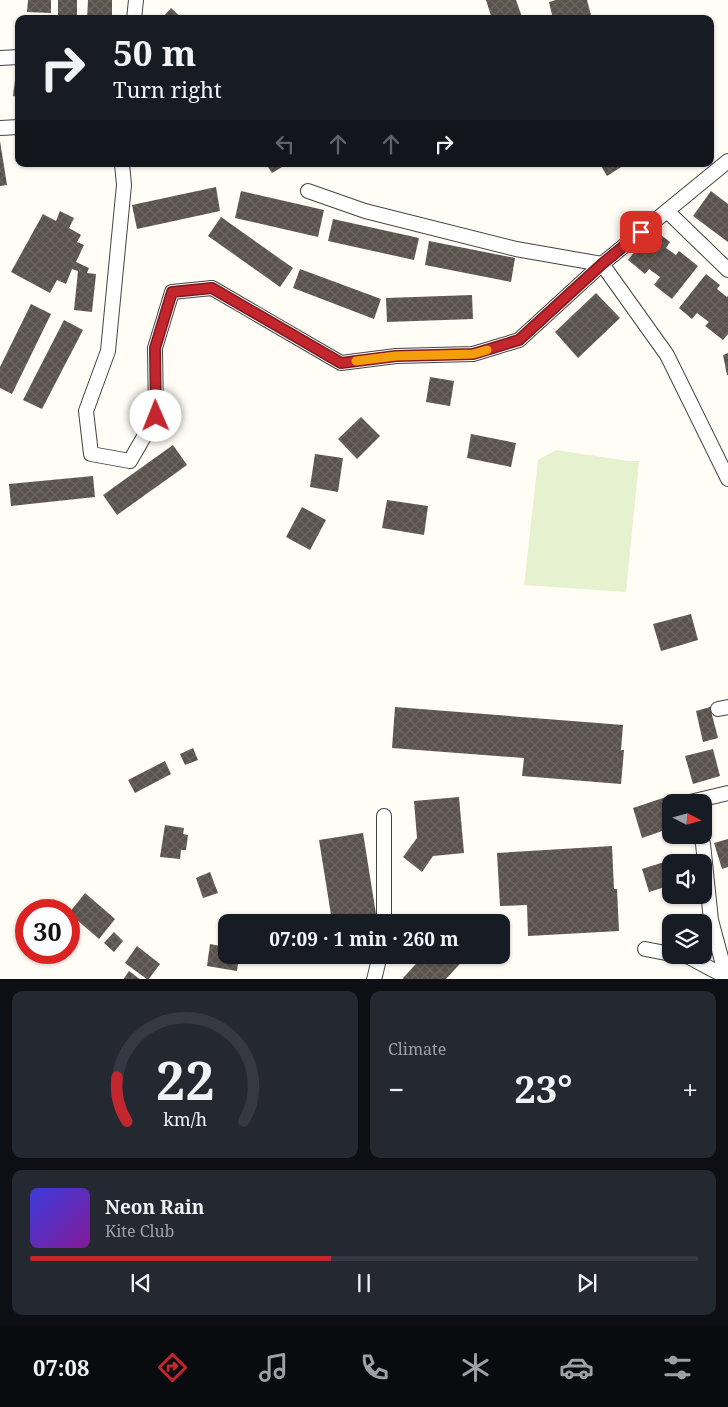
<!DOCTYPE html>
<meta charset="utf-8">
<style>
:root{--surface:#171b24;--page:#242831;--text:#f1f3f6;--muted:#9ea1a6;--line:#363941;--accent:#c4262e}
body{margin:0;font-family:"Noto Serif",serif;background:var(--page);color:var(--text);height:100vh;display:flex;flex-direction:column;font-size:19px;white-space:nowrap}
*{box-sizing:border-box;margin:0}
p{font-size:16px;color:var(--muted)}
.icon{flex:none;width:28px;height:28px;fill:none;stroke:currentColor;stroke-width:2;stroke-linecap:round;stroke-linejoin:round}
.map{position:relative;height:979px;overflow:hidden}
.side{display:flex;flex-direction:column;gap:12px;padding:12px;background:#0d0f14;flex:1}
.side>*{flex:none}
.top-card{position:absolute;left:15px;top:15px;width:699px;height:152px;border-radius:10px;box-shadow:0 1px 4px #0004;background:#171b24;color:var(--text);overflow:hidden}
.needle{width:32px;rotate:96deg}
.buttons{position:absolute;left:662px;top:794px;display:grid;gap:10px}
.buttons a{display:grid;place-items:center;width:50px;height:50px;border-radius:10px;background:var(--surface);box-shadow:0 1px 4px #0004;font-size:25px}
.speed{position:absolute;left:15px;top:899px;display:flex;gap:10px;font-size:25px;font-weight:700;text-align:center}
.speed>*{display:grid;place-content:center;width:65px;height:65px;border-radius:50%;background:var(--surface);box-shadow:0 1px 4px #0004;line-height:1}
.speed .limit{border:8px solid #d22;background:#fff;color:#111}
.pin{position:absolute;display:grid;place-items:center;width:42px;height:42px;color:#fff;margin:-21px;border-radius:10px;box-shadow:0 2px 8px #0006}
.me{position:absolute;width:55px;margin:-28px;rotate:359deg;stroke-linejoin:round;filter:drop-shadow(0 0 4px #0008)}
.turn{display:flex;align-items:center;gap:18px;height:105px;padding:0 15px;font-size:22px}
.turn .icon{width:65px;height:65px;stroke-width:2.5}
.turn b{display:block;font-size:35px;line-height:42px}
.lanes{display:flex;align-items:center;height:48px;padding:0 15px;background:#0003;justify-content:center;gap:25px;direction:ltr}
.lanes .off{opacity:.35}
.big{font-size:38px;font-weight:700;line-height:1.1}
.side .tile{flex:1;display:flex;flex-direction:column;justify-content:center;gap:8px;min-width:0;padding:0 18px;border-radius:10px;background:var(--page)}
.side .dial{align-items:center;gap:0}
.dial svg{height:130px;overflow:visible;fill:none;stroke:var(--line);stroke-width:7;stroke-linecap:round;text-anchor:middle}
.dial text{fill:var(--text);stroke:none}
.song{display:flex;align-items:center;gap:15px}
.cover{width:60px;height:60px;border-radius:8px;background:linear-gradient(135deg,hsl(240 70% 55%),hsl(290 70% 35%))}
.played{height:5px;border-radius:2px;background:linear-gradient(90deg,var(--accent) 45%,var(--line) 45%)}
.keys{display:flex;justify-content:space-around;direction:ltr}
.heat{display:flex;justify-content:space-between;align-items:center;font-size:28px;direction:ltr}
.side .tiles{flex:1;display:grid;gap:12px;grid-template-columns:1fr 1fr}
.tile:last-child{grid-column:span 2}
.trip{position:absolute;left:218px;top:914px;width:292px;height:50px;border-radius:10px;background:var(--surface);box-shadow:0 1px 4px #0004;font-weight:700;line-height:50px;text-align:center}
.tab-bar{display:flex;height:80px;justify-content:space-around;align-items:center;background:#090b0e;color:var(--muted)}
.tab-bar .icon{width:35px;height:35px}
.tab-bar .current{color:var(--accent)}
.tab-bar b{font-size:22px;color:var(--text)}
.map>svg:first-child{display:block}
.pitch{fill:#e6f2cf}
.building{fill:url(#building-cross-hatch)}
.lines{fill:none;stroke-linecap:round;stroke-linejoin:round}
.street-casing{stroke:#444;stroke-width:16}
.street{stroke:#fff;stroke-width:14}
.route-casing{stroke:#7f191e;stroke-width:12}
.route{stroke:#c4262e;stroke-width:9}
.slow{stroke:#f59e0b;stroke-width:9}
</style>
<div class="map">
<svg width="728" height="980" viewBox="0 0 728 980">
<defs>
<pattern id="building-cross-hatch" width="8" height="8" patternUnits="userSpaceOnUse" patternTransform="scale(1.25)"><rect width="8" height="8" fill="#5a524d"/><path d="M0 0l8 8M0 8l8-8" fill="none" stroke="#6d6662"/></pattern>
</defs>
<rect width="100%" height="100%" fill="#fffdf5"/>
<!-- pitch -->
<path class="pitch" d="M556,450L629,461H639L626,592L524,585L538,460Z"/>
<!-- building -->
<g class="building">
<path d="M28,0H51V13L27,12Z"/>
<rect x="58" y="0" width="19" height="19"/>
<path d="M88,0H112V19H87Z"/>
<path d="M486,0H516L522,17L492,19Z"/>
<path d="M556,0H587L592,19H553L549,2Z"/>
<path d="M171,8L183,19H161Z"/>
<path d="M17,65H19V97L13,96Z"/>
<path d="M0,141L7,185L0,186Z"/>
<path d="M266,164H287L272,173Z"/>
<path d="M600,164H619L621,167L607,176Z"/>
<path d="M216,187L220,211L137,229L132,205Z"/>
<path d="M241,191L324,210L318,237L235,218Z"/>
<path d="M711,191L728,204V242L693,216Z"/>
<path d="M60,211L74,218L69,228L81,235L77,242L84,245L76,262L89,268L87,273L96,274L92,312L74,310L78,271L72,269L66,284L57,280L50,293L11,272L43,214L56,221Z"/>
<path d="M221,217L293,268L280,287L208,236Z"/>
<path d="M333,219L419,238L414,260L328,241Z"/>
<path d="M653,229L670,242L666,248L676,255L679,251L698,266L672,299L654,285L660,277L649,269L645,274L628,260Z"/>
<path d="M429,241L515,258L511,282L425,265Z"/>
<path d="M300,269L381,299L374,319L293,288Z"/>
<path d="M706,274L720,285L717,289L727,297L728,296V334L723,340L705,326L709,322L697,313L692,319L679,308Z"/>
<path d="M596,293L620,318L578,358L555,332Z"/>
<path d="M472,295L473,319L387,322L386,298Z"/>
<path d="M31,304L51,314L12,394L0,388V367Z"/>
<path d="M64,320L83,330L42,409L23,400Z"/>
<path d="M728,353V375H727L723,355Z"/>
<path d="M430,377L454,381L450,406L426,402Z"/>
<path d="M361,417L380,436L357,459L338,439Z"/>
<path d="M471,434L516,443L511,467L467,458Z"/>
<path d="M173,445L187,465L117,515L103,495Z"/>
<path d="M315,454L343,458L338,492L310,487Z"/>
<path d="M93,476L95,497L11,506L9,484Z"/>
<path d="M387,500L428,506L424,535L382,528Z"/>
<path d="M302,507L326,520L310,550L286,537Z"/>
<path d="M691,614L698,640L661,651L653,624Z"/>
<path d="M395,707L623,725L621,750H624L621,784L522,776L524,758L392,748Z"/>
<path d="M710,707L718,738L703,742L696,711Z"/>
<path d="M193,748L198,760L185,765L180,754Z"/>
<path d="M713,749L720,776L693,784L685,756Z"/>
<path d="M165,761L171,774L135,793L128,780Z"/>
<path d="M459,797L464,853L433,856L422,872L403,857L417,838L414,801Z"/>
<path d="M666,797L671,814V828L642,838L633,808Z"/>
<path d="M165,825L184,828L183,834L188,835L186,850H181L180,859L160,857Z"/>
<path d="M363,833L376,914L332,921L319,840Z"/>
<path d="M728,839V867L722,869L714,843Z"/>
<path d="M612,846L614,889H617L619,931L528,936L527,905L500,906L497,853Z"/>
<path d="M677,858L678,862H671V885L649,892L642,869Z"/>
<path d="M210,872L218,893L203,898L196,878Z"/>
<path d="M85,893L115,919L99,939L69,913Z"/>
<path d="M114,932L123,941L114,952L104,943Z"/>
<path d="M210,944L226,947V955H239L237,971L207,966Z"/>
<path d="M137,946L160,964L148,980L125,963Z"/>
<path d="M424,955H468L445,980H404L403,978Z"/>
<path d="M129,971L141,980H123Z"/>
</g>
<g class="lines">
<!-- street casing -->
<g class="street-casing">
<g id="street">
<path d="M134,19L136,0"/>
<path d="M0,58L19,57"/>
<path d="M0,128L19,127"/>
<path d="M122,164L124,185L108,351L86,411L91,454L130,461L156,416L155,348L172,292L212,288L341,363L396,356L473,354L519,340L602,264L728,161"/>
<path d="M308,191L365,211L516,249L602,264L667,355L728,479"/>
<path d="M667,211L728,270"/>
<path d="M718,709L728,707"/>
<path d="M690,802L728,793"/>
<path d="M384,816V922"/>
<path d="M700,835L703,844L711,920L726,976"/>
<path d="M645,949L671,954"/>
<path d="M679,955L689,957L728,978"/>
<path d="M374,980L380,955"/>
</g>
</g>
<!-- street -->
<use href="#street" class="street"/>
</g>
<g class="lines">
<!-- route casing -->
<g class="route-casing">
<path id="route" d="M156,416L155,348L172,292L212,288L341,363L396,356L473,354L519,340L602,264L641,232"/>
</g>
<!-- route -->
<use href="#route" class="route"/>
<!-- slow -->
<path class="slow" d="M356,361L396,356L473,354L487,350"/>
</g>
</svg>
<div class="buttons">
<a><svg class="needle" viewBox="-14 -14 28 28"><path d="M0-13l5 13h-10z" fill="#e53935"/><path d="M0 13l5-13h-10z" fill="#9ea1a6"/></svg></a>
<a><svg class="icon" aria-label="sound" viewBox="0 0 24 24"><path d="M4 9h4l5-4v14l-5-4H4zM17 9q2 3 0 6"/></svg></a>
<a><svg class="icon" aria-label="layers" viewBox="0 0 24 24"><path d="M12 4l9 5-9 5-9-5zM3 14l9 5 9-5"/></svg></a>
</div>
<div class="speed"><div class="limit">30</div></div>
<div class="pin" style="left:641px;top:232px;background:#d93025"><svg class="icon" aria-label="arrive" viewBox="0 0 24 24"><path d="M6 21V4h12l-3 4 3 4H6"/></svg></div>
<svg class="me" style="left:156px;top:416px" viewBox="-20 -20 40 40"><circle r="19" fill="#fff"/><path d="M0-13L10 11 0 6-10 11z" fill="#c4262e"/></svg>
<div class="trip">07:09 · 1 min · 260 m</div>
<div class="top-card">
<div class="turn"><svg class="icon" aria-label="right" viewBox="0 0 24 24"><path d="M7 20v-9h11M14 6l5 5-5 5"/></svg><div><b>50 m</b>Turn right</div></div>
<div class="lanes"><svg class="icon off" aria-label="left" viewBox="0 0 24 24"><path d="M17 20v-9H6M10 6l-5 5 5 5"/></svg><svg class="icon off" aria-label="ahead" viewBox="0 0 24 24"><path d="M12 20V5M6 11l6-6 6 6"/></svg><svg class="icon off" aria-label="ahead" viewBox="0 0 24 24"><path d="M12 20V5M6 11l6-6 6 6"/></svg><svg class="icon" aria-label="right" viewBox="0 0 24 24"><path d="M7 20v-9h11M14 6l5 5-5 5"/></svg></div>
</div>
</div>
<section class="side">
<div class="tiles">
<div class="tile dial"><svg viewBox="0 0 100 80">
<path d="M14 69A42 42 0 1 1 86 69"/>
<path d="M14 69A42 42 0 0 1 8 42" stroke="#c4262e"/>
<text x="50" y="56" font-size="32" font-weight="700">22</text>
<text x="50" y="72" font-size="11">km/h</text>
</svg></div>
<div class="tile"><p>Climate</p>
<div class="heat"><a>−</a><b class="big">23°</b><a>+</a></div>
</div>
<div class="tile">
<div class="song"><i class="cover"></i><div><b>Neon Rain</b><p>Kite Club</p></div></div>
<div class="played"></div>
<div class="keys"><svg class="icon" aria-label="previous" viewBox="0 0 24 24"><path d="M18 5L8 12l10 7zM5 5v14"/></svg><svg class="icon" aria-label="pause" viewBox="0 0 24 24"><path d="M8 5v14M16 5v14"/></svg><svg class="icon" aria-label="next" viewBox="0 0 24 24"><path d="M6 5l10 7-10 7zM19 5v14"/></svg></div>
</div>
</div>
</section>
<nav class="tab-bar">
<b>07:08</b>
<svg class="icon current" aria-label="directions" viewBox="0 0 24 24"><path d="M12 3l9 9-9 9-9-9zM9 14v-3h6M13 9l2 2-2 2"/></svg>
<svg class="icon" aria-label="music" viewBox="0 0 24 24"><path d="M9 18V5l10-2v13"/><circle cx="6" cy="18" r="3"/><circle cx="16" cy="16" r="3"/></svg>
<svg class="icon" aria-label="phone" viewBox="0 0 24 24"><path d="M5 4h4l2 5-3 2q2 4 5 5l2-3 5 2v4C11 20 4 13 5 4z"/></svg>
<svg class="icon" aria-label="climate" viewBox="0 0 24 24"><path d="M12 3v18M4 7l16 10M4 17L20 7"/></svg>
<svg class="icon" aria-label="car" viewBox="0 0 24 24"><path d="M5 17H2v-5l4-1 3-4h7l3 4 3 1v5h-3M9 17h6M6 11h13"/><circle cx="7" cy="17" r="2"/><circle cx="17" cy="17" r="2"/></svg>
<svg class="icon" aria-label="filters" viewBox="0 0 24 24"><path d="M4 7h16M4 17h16"/><circle cx="9" cy="7" r="2"/><circle cx="15" cy="17" r="2"/></svg>
</nav>
